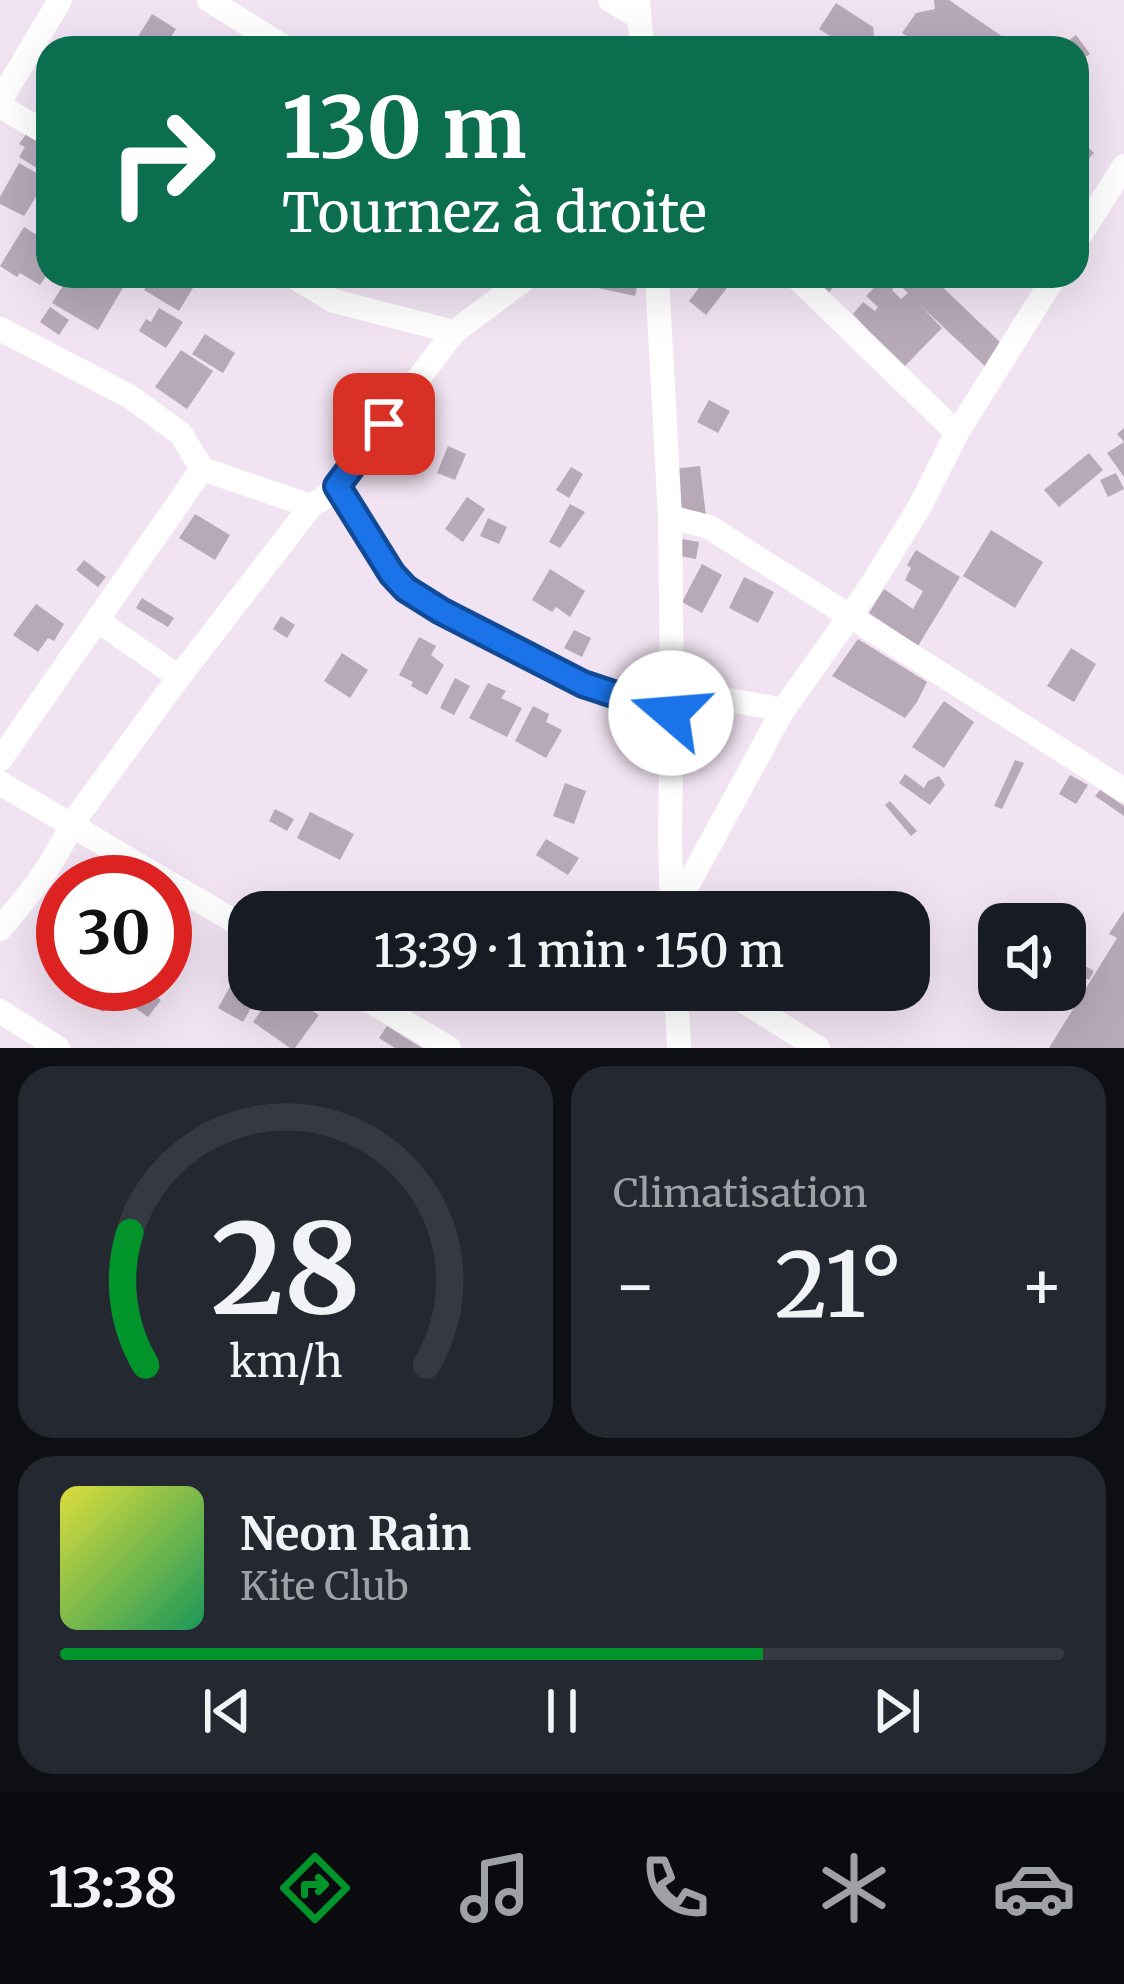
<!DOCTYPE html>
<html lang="fr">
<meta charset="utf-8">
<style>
:root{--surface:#171b24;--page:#242831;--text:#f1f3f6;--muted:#9ea1a6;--line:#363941;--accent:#00942a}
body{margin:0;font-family:Merriweather,serif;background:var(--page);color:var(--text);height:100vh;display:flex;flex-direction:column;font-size:45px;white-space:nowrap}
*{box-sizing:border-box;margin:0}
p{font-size:39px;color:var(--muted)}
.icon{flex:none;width:66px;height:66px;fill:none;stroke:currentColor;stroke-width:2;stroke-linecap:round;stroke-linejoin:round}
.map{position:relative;height:1048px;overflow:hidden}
.sheet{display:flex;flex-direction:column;gap:18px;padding:18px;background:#0d0f14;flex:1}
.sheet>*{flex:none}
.banner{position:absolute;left:36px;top:36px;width:1053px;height:252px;border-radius:36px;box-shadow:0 12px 48px #0002;background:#0b6e4f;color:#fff;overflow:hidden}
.tools{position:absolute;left:978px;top:903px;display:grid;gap:24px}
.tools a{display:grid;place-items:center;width:108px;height:108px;border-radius:24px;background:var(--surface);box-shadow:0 12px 48px #0002;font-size:60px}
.speed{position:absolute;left:36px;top:855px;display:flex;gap:24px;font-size:60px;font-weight:700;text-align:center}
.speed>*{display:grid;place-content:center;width:156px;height:156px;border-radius:50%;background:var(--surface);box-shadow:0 12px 48px #0002;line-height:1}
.speed .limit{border:18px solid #d22;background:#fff;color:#111}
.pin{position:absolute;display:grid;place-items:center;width:102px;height:102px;color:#fff;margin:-51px;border-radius:24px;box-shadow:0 6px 18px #0006}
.me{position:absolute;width:132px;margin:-66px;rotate:288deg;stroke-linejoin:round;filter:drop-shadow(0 0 9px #0008)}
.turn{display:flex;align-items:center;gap:42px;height:252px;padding:0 48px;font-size:54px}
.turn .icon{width:156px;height:156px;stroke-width:2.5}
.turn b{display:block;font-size:84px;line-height:102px}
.big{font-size:90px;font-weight:600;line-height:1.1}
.sheet .tile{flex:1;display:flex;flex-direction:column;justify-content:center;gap:18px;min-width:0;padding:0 42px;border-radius:36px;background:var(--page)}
.sheet .dial{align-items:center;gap:0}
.dial svg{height:312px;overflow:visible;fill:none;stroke:var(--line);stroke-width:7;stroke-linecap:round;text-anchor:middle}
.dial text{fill:var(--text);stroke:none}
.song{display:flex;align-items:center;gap:36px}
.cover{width:144px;height:144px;border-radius:18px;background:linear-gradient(135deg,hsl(60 70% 55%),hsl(150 70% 35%))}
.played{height:12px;border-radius:6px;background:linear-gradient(90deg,var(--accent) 70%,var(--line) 70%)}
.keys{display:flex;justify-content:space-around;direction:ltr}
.heat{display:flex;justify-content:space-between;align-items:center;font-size:66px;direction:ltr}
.sheet .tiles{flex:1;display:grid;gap:18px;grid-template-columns:1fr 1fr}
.tile:last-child{grid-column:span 2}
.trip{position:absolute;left:228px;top:891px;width:702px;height:120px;border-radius:36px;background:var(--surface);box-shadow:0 12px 48px #0002;font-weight:600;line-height:120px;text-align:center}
.tabs{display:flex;height:192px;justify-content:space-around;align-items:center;background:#090b0e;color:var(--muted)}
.tabs .icon{width:84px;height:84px}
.tabs .selected{color:var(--accent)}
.tabs b{font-size:54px;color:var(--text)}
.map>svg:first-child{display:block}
.building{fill:#b7a9b8}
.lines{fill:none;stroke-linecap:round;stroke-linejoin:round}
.minor{stroke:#fff;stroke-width:24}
.route-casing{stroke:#114b97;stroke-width:30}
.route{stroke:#1a73e8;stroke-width:21}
</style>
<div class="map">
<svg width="1124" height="1048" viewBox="0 0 1124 1048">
<rect width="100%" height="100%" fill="#f1e3f2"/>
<!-- building -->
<g class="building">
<path d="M934,0H949L1019,48H924L902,33L916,13L935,9Z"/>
<path d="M836,3L873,27L874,37L893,48H849L819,29Z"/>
<path d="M152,14L176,29L164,48H131Z"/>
<path d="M1076,35L1090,54L1077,63V48H1059Z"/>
<path d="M29,130L48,142V175L19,157L25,147L19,144Z"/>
<path d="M1077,136L1094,153L1077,170Z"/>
<path d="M19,163L47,179L24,216L0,204V197Z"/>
<path d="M24,227L48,242V273L40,285L20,273L17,277L0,266Z"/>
<path d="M69,276H107L124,286L98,330L52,303Z"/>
<path d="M153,276H184L196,283L179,311L144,290Z"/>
<path d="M601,276L639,277L635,296L598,288Z"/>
<path d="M708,276H720L730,284L706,315L689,301Z"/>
<path d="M816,276H840L829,293L812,282Z"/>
<path d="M890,276H931L1003,345L987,368L920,305L942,328L903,368L853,314L863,302L875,311L878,307L866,296L884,277L895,286L892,290L901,299L908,293Z"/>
<path d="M50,307L69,320L59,335L40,322Z"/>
<path d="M159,308L183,322L166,348L139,331L146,319L151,322Z"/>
<path d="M205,334L235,353L223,373L192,354Z"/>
<path d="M181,350L213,371L187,409L155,387Z"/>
<path d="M709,400L730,411L718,433L697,422Z"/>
<path d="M1124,428V477L1107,453L1124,442L1117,434Z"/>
<path d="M448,446L466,454L455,480L437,473Z"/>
<path d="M1089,453L1103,470L1059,507L1044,490Z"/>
<path d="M700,466L706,516L679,519L674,469Z"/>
<path d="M571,467L583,474L569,498L556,490Z"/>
<path d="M1116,473L1124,489L1108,497L1100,480Z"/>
<path d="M467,497L485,509L463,542L445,529Z"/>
<path d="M570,504L585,512L560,548L549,542Z"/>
<path d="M195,514L230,535L215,560L179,538Z"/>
<path d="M488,518L507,527L499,544L480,536Z"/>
<path d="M991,530L1043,562L1015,608L963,576Z"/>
<path d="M682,539L699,542L696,559L679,556Z"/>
<path d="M916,550L960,577L918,646L869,613L884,589L913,609L923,591L905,580L911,568L907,565Z"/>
<path d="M84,560L106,577L98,587L76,570Z"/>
<path d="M702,564L722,575L702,613L682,602Z"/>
<path d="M550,569L585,591L570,617L556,607L552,612L532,600Z"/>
<path d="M744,577L774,592L758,623L729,608Z"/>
<path d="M142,598L174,618L168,627L136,608Z"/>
<path d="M36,604L64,624L54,641L48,638L38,652L13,635Z"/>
<path d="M281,616L295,625L287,638L273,629Z"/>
<path d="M574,630L591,638L582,657L564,648Z"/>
<path d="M419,637L436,646L431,655L444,665L427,695L411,686L413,682L399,675Z"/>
<path d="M858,639L927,682L917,702L905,718L832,676Z"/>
<path d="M1071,648L1096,664L1074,702L1047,686Z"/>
<path d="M342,653L368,670L350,698L324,681Z"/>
<path d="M455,678L470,686L454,715L440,708Z"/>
<path d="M488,683L506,691L501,698L522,708L507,737L469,718Z"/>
<path d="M944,701L974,722L944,768L912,747Z"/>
<path d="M533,706L549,714L546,722L562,730L546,758L515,741Z"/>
<path d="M1015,760L1024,763L1002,809L994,806Z"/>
<path d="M905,774L924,788L928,781L939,776L945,785L930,805L899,783Z"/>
<path d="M1070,775L1088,785L1076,804L1059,794Z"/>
<path d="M565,783L586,791L574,824L553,816Z"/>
<path d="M1100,790L1124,806V816L1095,796Z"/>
<path d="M890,801L917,831L911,836L885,805Z"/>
<path d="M275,809L294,819L287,831L269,821Z"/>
<path d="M310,812L354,834L340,860L297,838Z"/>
<path d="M546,839L579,858L568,875L536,855Z"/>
<path d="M1124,911V1048H1049L1117,938L1109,934Z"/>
<path d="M1072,959L1094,971L1089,980L1067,968Z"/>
<path d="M241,967L249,971V990H261L243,1022L218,1008Z"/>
<path d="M106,984H122L103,1012L89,1004Z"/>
<path d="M137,984L161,1000L148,1017L125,1001Z"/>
<path d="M272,995L297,1010L301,1004L319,1015L295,1048H290L253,1022Z"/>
<path d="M387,1026L422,1048H395L379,1038Z"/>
</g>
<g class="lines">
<!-- minor -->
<g class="minor">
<path d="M209,0L286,48"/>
<path d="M610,0L638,17"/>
<path d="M638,0L642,48"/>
<path d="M0,101L60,0"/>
<path d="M0,106L48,134"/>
<path d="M1077,240L1124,166"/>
<path d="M292,276L334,301L454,332"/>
<path d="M657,276L670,517L672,689L670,841L672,909"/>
<path d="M795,276L957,433"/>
<path d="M0,329L129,396L181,434L202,469"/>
<path d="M337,486L392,575L406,589L441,611L583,684L671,713"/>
<path d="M670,517L709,527L1124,790"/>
<path d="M98,621L179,677"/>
<path d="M672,689L783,710"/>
<path d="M0,760L202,469L311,506L331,493L454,332L529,276"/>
<path d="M0,783L249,930"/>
<path d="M673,912L783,710L869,589L920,506L957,433L1055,276"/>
<path d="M0,929C28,896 54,865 71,825L179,677L311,506"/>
<path d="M351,990L449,1048"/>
<path d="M676,990L679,1048"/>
<path d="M726,990L818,1048"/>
<path d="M0,1011L58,1048"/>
</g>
</g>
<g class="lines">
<!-- route casing -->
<g class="route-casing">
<path id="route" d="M384,424L337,486L392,574L406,589L441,611L583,684L671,713"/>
</g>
<!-- route -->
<use href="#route" class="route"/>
</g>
</svg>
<div class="tools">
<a><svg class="icon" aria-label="sound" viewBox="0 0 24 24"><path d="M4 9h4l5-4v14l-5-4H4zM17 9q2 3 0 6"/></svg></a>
</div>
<div class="speed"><div class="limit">30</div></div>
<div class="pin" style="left:384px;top:424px;background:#d93025"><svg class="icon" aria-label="arrive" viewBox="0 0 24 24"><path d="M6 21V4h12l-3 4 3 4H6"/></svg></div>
<svg class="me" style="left:671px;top:713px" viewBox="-20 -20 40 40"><circle r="19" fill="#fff"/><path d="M0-13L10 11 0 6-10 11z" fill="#1a73e8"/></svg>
<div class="trip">13:39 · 1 min · 150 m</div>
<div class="banner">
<div class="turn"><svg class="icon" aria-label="right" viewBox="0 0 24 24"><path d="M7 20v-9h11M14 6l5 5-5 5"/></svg><div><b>130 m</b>Tournez à droite</div></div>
</div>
</div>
<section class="sheet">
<div class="tiles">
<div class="tile dial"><svg viewBox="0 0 100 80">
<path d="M14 69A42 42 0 1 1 86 69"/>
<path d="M14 69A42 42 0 0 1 10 35" stroke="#00942a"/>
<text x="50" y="56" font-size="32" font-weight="700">28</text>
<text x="50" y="72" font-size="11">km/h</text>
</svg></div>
<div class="tile"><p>Climatisation</p>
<div class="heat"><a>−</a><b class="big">21°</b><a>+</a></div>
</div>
<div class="tile">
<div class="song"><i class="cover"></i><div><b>Neon Rain</b><p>Kite Club</p></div></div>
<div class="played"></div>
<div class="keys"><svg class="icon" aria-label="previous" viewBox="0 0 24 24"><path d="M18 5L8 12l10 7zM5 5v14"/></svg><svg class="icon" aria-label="pause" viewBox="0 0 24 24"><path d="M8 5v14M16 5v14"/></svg><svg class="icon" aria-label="next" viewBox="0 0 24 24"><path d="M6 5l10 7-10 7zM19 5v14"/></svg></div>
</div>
</div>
</section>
<nav class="tabs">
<b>13:38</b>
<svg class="icon selected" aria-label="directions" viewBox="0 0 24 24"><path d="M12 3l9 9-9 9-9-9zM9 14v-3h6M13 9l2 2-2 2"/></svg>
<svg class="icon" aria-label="music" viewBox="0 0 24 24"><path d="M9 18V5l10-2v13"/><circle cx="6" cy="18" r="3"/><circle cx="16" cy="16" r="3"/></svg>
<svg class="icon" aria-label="phone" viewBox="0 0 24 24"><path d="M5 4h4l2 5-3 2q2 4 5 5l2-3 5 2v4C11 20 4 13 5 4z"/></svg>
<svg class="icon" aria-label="climate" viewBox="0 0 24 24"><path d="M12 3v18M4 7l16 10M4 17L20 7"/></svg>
<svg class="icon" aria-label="car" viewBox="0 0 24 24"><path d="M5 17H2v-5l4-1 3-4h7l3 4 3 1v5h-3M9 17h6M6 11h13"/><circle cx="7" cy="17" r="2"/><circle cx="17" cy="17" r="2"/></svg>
</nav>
